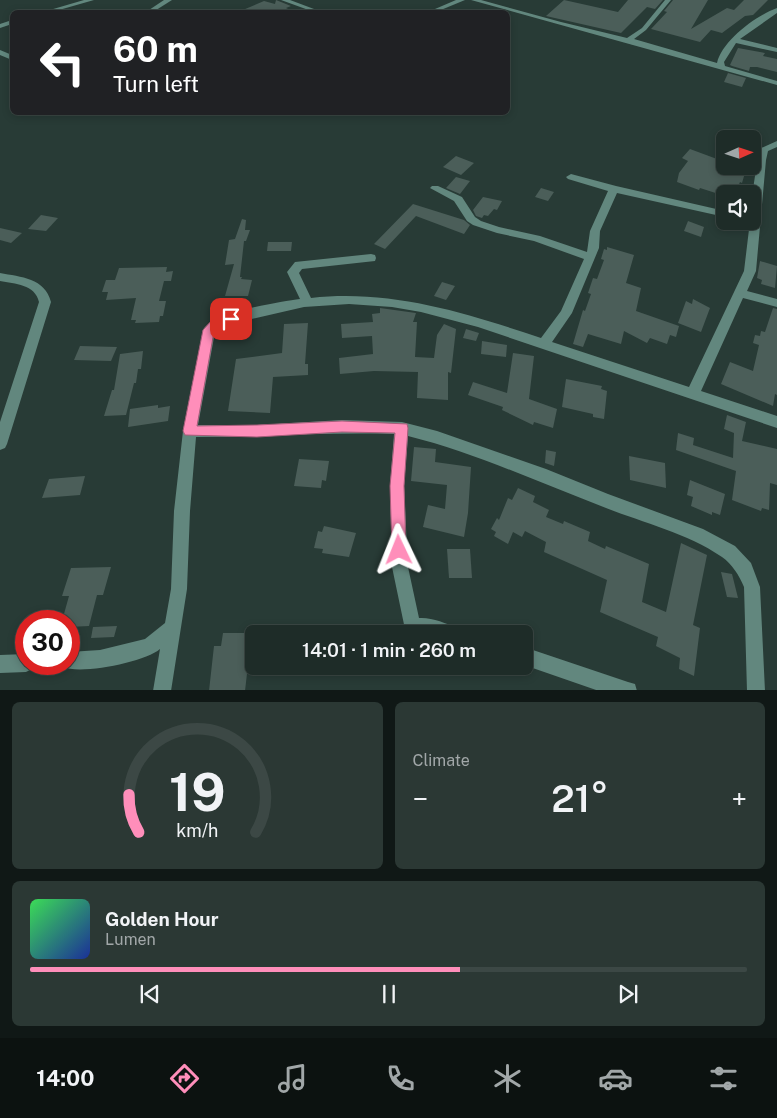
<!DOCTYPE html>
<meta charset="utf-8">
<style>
:root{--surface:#1e2c28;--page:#2b3834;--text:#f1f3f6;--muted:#a1a7a8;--line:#3c4845;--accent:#ff8eba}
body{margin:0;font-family:"Public Sans",sans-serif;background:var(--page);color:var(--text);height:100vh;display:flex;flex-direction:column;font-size:19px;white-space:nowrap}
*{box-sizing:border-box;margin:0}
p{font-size:16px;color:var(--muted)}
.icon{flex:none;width:28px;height:28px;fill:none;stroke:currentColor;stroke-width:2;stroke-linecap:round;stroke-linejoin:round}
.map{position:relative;height:690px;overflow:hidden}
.details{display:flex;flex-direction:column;gap:12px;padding:12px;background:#101816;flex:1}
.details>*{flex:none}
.guide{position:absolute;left:10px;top:10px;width:500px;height:105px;border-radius:8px;box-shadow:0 2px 8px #0003,0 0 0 1px var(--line);background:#202124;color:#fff;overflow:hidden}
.needle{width:32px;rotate:87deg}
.controls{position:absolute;left:716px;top:130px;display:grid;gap:10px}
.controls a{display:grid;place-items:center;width:45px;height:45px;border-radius:8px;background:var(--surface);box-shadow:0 2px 8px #0003,0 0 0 1px var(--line);font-size:25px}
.speed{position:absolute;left:15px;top:610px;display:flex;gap:10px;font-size:25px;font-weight:700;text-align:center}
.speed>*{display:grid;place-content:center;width:65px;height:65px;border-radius:50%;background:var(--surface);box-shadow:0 2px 8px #0003,0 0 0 1px var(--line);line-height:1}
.speed .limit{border:8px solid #d22;background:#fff;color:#111}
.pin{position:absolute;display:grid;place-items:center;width:42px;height:42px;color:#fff;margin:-21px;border-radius:10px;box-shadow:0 2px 8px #0006}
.me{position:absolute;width:55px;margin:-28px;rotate:358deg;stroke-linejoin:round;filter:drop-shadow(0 0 4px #0008)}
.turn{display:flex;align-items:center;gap:18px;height:105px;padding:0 20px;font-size:22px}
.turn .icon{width:65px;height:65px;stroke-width:2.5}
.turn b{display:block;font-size:35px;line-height:42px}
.big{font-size:38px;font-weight:600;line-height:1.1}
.details .widget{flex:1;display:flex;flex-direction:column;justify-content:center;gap:8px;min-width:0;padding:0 18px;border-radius:8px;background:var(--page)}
.details .dial{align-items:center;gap:0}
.dial svg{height:130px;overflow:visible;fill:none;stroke:var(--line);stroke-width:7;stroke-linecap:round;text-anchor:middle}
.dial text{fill:var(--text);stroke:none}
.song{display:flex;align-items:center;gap:15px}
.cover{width:60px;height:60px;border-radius:8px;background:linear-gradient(135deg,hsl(130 70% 55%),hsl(230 70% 35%))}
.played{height:5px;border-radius:2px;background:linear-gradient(90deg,var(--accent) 60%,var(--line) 60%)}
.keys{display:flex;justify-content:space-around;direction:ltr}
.heat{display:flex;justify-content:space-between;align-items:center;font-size:28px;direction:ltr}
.details .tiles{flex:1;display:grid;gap:12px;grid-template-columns:1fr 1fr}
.widget:last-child{grid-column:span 2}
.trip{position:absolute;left:245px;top:625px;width:288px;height:50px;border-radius:8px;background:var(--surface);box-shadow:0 2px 8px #0003,0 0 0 1px var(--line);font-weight:600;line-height:50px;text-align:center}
.menu{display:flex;height:80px;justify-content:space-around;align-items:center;background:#0c1210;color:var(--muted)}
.menu .icon{width:35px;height:35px}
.menu .on{color:var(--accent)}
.menu b{font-size:22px;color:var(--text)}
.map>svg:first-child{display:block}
.building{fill:#4b5e59}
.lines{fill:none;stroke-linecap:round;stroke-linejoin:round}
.minor{fill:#62877e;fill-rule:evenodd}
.route{fill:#ff8eba;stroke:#a65c79}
</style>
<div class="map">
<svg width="777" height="691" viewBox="0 0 777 691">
<rect width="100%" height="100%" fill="#283b36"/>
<!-- building -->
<g class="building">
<path d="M276,0L291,6L286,8L294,12H238L264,1L275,4Z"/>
<path d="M564,0L618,12L628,0H663L655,9L647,7L621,33L546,16Z"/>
<path d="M673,0H708L691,29L727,8L734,10L744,0H768L753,15L745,16L722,33L711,30L700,42L651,29L667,12L664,11Z"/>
<path d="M738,48L765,53L763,56L777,59V72L757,67H750L749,71L732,66L730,65Z"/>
<path d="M728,73L746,78L742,87L724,82Z"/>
<path d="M690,149L725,162V166H747L742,183L740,182L735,194H725V196L700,188L699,190L677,182L679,173L688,161L682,158Z"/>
<path d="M456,156L474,163L461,175L443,167Z"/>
<path d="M456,177L470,181L460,194L446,188Z"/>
<path d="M541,188L554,192L548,201L535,197Z"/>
<path d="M483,197L502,201L497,210L494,209L488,216L484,215L482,218L476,216L473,210Z"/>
<path d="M413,204L464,220L470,225L464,234L416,216L385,249L374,244Z"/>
<path d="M41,215L58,218L46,231L28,229Z"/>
<path d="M242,219L246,220L245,230H250L246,241H244L240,277H242L241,279L252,280L248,296H225L234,264L225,265L229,240L235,239Z"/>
<path d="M688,221L704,227L701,237L684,231Z"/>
<path d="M0,228L22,233L11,243L0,240Z"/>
<path d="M268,242H292L291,251H267Z"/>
<path d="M607,247L634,255L626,283L641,288L636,311L679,326L676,337L670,335L667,344L650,338L647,343L624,331L621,344L588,334L583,347L573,344L583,310L585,311L591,294L588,293L593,278L597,279L604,260L601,259L604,249L607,250Z"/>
<path d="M760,261L777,266L775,288L761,284L762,280L757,278Z"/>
<path d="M167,267L166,272L173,271L171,281H164L159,301H166L163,316H160L159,322L135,323L136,320H131L136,298L106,300L108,292H102L106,280H115L119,268Z"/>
<path d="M442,282L455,286L446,300L434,296Z"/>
<path d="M693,299L710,308L701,332L678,323L686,301L692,304Z"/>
<path d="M380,308L416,313L413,322H417L415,357L434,358L437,335L444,324L456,329L451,373L448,372V400L417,398L418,372L374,371L340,374L339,358L373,354L372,336L342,338L341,324L373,322L372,314L380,313Z"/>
<path d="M773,308L777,309V395L775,394L773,406L721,384L730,362L753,371L759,345L753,343L755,335L760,336L761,331L765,332Z"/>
<path d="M308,323L305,364H308V375L273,377L270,413L228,411L236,359L282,353L284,324Z"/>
<path d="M466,329L479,333L476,341L463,338Z"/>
<path d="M482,341L507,345L506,357L481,354Z"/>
<path d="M80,346L117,347L111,361L74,360Z"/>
<path d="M143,351L141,369H138L136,383H134L126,415L104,416L112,390H114L120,354Z"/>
<path d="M513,353L534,356L529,399L557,409L553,428L534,422L533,425L502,410L503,407L468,395L473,382L507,393Z"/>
<path d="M566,379L602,386L601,389L607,391L604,419L593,417V414L562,407Z"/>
<path d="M158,405V408L170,406L168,421L128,427L130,409Z"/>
<path d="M727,415L746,422L742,441L777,449V485L770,483L769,510L762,508L761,511L732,500L736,471L676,450L678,433L694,438L693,445L733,458L734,433L724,429Z"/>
<path d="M414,447L436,449L435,462L471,467L468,513L464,537L423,527L428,505L445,509L447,485L411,481Z"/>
<path d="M546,450L556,452L554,466L545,463Z"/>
<path d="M629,456L665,463L666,488L630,480Z"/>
<path d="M299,459L329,461L326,481L322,480L321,488L294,486Z"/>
<path d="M85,476L80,495L42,498L49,479Z"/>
<path d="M690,480L725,494L720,515L712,512V515L691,506L693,497L687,495Z"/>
<path d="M518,488L535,496L533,502L549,510L546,517L563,524L564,521L590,532L588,541L605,549L606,546L649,564L642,602L666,612L681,543L707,555L693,625L700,628L694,676L679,669L680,658L656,646L658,637L600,612L607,580L544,552L546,542L525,531L522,537L513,532L508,544L494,536L496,532L491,529L497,518L499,520L508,498L512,500Z"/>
<path d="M324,526L356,533L349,557L322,553L323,549L314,548L318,531L322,532Z"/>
<path d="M447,549H470L472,578H449Z"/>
<path d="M111,567L103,595H97L89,626L69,627V621H62L69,596H62L71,568Z"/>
<path d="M721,572L732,574L738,598L727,597Z"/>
<path d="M117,626L114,637L91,638L93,627Z"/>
<path d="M223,633H247L245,656H249L245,691H209L214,646H221Z"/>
</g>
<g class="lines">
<!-- minor -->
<g class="minor">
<path d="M84,0H94L52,12H43Z"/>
<path d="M164,0H172L153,12H146Z"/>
<path d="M281,0H290L322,12H314Z"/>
<path d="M456,0H465L436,12H428Z"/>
<path d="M471,0H481L561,22L627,38L642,28L665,0H671L646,30L634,39L717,63C722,41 755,16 777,8V13L740,39L777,48V52L736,43L724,62L725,66L777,81V85Z"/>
<path d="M12,20V24L0,28V24Z"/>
<path d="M0,50L12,55V60L0,55Z"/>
<path d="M777,141V147L768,151L766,160L756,271L747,291L777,299V307L743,298L701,391L777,416V428L478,327L421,312L392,307L349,304L304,307L234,323L215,332L198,425H257L342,420L402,422L437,431L546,469L608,494L703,529L735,546L751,563L760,587L765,691H747L744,587C739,575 732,564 722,557C687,533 644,523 606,508C540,483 476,453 408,436L404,486L408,567L419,618C431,617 446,623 457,628L460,634H406L392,567L390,486L394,434C328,432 263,437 196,437L190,511L187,589L171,691H153L160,649C145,662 81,675 63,667L61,664H69V652L100,650L145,639L165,623L171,589L174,511L183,431L203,330C213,312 279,302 300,299L287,272L295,262L371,254L375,255L376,258L375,261L302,269L299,273L311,298C391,289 466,313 541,338L561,311L584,259L534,241L497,233L473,225L467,221L454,201L430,188L432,186H438L462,197L475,217L481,221L499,227L540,236L587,252L590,231L608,191L568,179L566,177L571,174L616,186L725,211V217L617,193L600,231L599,248L572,313L552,342L689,387L744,271L750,221H752V196L759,149Z"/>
<path d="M0,273C21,277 45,278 51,302L7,444L5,448L0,450V422L39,302C35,284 15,284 0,281Z"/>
<path d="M524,647L628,682L635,684L637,691H599L524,665Z"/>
<path d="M26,654V664H35L32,669L26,672L0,673V655Z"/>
</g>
</g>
<!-- route -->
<path class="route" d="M231,315L236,319L235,322L219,327L214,332L197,426L257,425L342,421L407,424L408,428L404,486L406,550L404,556L399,558L394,556L392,550L390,486L395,433L342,432L257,437L185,435L183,431L203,330L211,321Z"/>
</svg>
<div class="controls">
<a><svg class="needle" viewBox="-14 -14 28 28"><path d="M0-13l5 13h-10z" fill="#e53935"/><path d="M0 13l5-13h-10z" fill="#a1a7a8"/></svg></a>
<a><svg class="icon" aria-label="sound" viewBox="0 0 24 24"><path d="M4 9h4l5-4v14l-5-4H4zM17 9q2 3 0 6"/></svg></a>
</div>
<div class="speed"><div class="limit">30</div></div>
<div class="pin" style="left:231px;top:319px;background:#d93025"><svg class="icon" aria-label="arrive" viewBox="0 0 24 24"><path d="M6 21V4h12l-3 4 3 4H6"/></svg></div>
<svg class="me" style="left:399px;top:550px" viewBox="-20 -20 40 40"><path d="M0-17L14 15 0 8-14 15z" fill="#ff8eba" stroke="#fff" stroke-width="4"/></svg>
<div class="trip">14:01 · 1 min · 260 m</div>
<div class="guide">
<div class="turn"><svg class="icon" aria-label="left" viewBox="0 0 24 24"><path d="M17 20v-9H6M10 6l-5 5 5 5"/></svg><div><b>60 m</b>Turn left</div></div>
</div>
</div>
<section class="details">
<div class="tiles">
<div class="widget dial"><svg viewBox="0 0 100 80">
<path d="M14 69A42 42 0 1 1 86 69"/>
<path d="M14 69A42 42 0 0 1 8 46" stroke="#ff8eba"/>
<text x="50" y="56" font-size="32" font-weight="700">19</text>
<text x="50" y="72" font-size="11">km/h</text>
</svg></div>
<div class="widget"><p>Climate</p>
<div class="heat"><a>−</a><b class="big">21°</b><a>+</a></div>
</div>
<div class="widget">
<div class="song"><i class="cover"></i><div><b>Golden Hour</b><p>Lumen</p></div></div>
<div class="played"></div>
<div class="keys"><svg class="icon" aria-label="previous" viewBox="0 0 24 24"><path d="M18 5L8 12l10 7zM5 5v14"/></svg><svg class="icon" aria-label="pause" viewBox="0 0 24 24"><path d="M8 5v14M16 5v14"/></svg><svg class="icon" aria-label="next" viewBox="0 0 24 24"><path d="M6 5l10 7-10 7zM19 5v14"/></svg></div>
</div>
</div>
</section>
<nav class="menu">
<b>14:00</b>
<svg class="icon on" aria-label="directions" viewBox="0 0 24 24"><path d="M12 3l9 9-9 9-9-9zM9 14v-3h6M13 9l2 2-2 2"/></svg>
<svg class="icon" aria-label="music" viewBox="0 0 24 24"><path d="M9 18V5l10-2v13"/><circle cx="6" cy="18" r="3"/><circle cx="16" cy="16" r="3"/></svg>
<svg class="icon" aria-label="phone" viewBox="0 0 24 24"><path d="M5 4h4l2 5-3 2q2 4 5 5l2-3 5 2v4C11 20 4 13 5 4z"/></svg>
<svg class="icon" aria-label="climate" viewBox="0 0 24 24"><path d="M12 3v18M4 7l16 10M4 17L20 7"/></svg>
<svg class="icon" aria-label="car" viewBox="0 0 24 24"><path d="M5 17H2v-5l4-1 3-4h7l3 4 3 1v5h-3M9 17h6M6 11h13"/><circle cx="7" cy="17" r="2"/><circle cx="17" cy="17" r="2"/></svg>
<svg class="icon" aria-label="filters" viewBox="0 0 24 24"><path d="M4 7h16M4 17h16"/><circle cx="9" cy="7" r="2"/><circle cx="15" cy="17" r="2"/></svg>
</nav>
